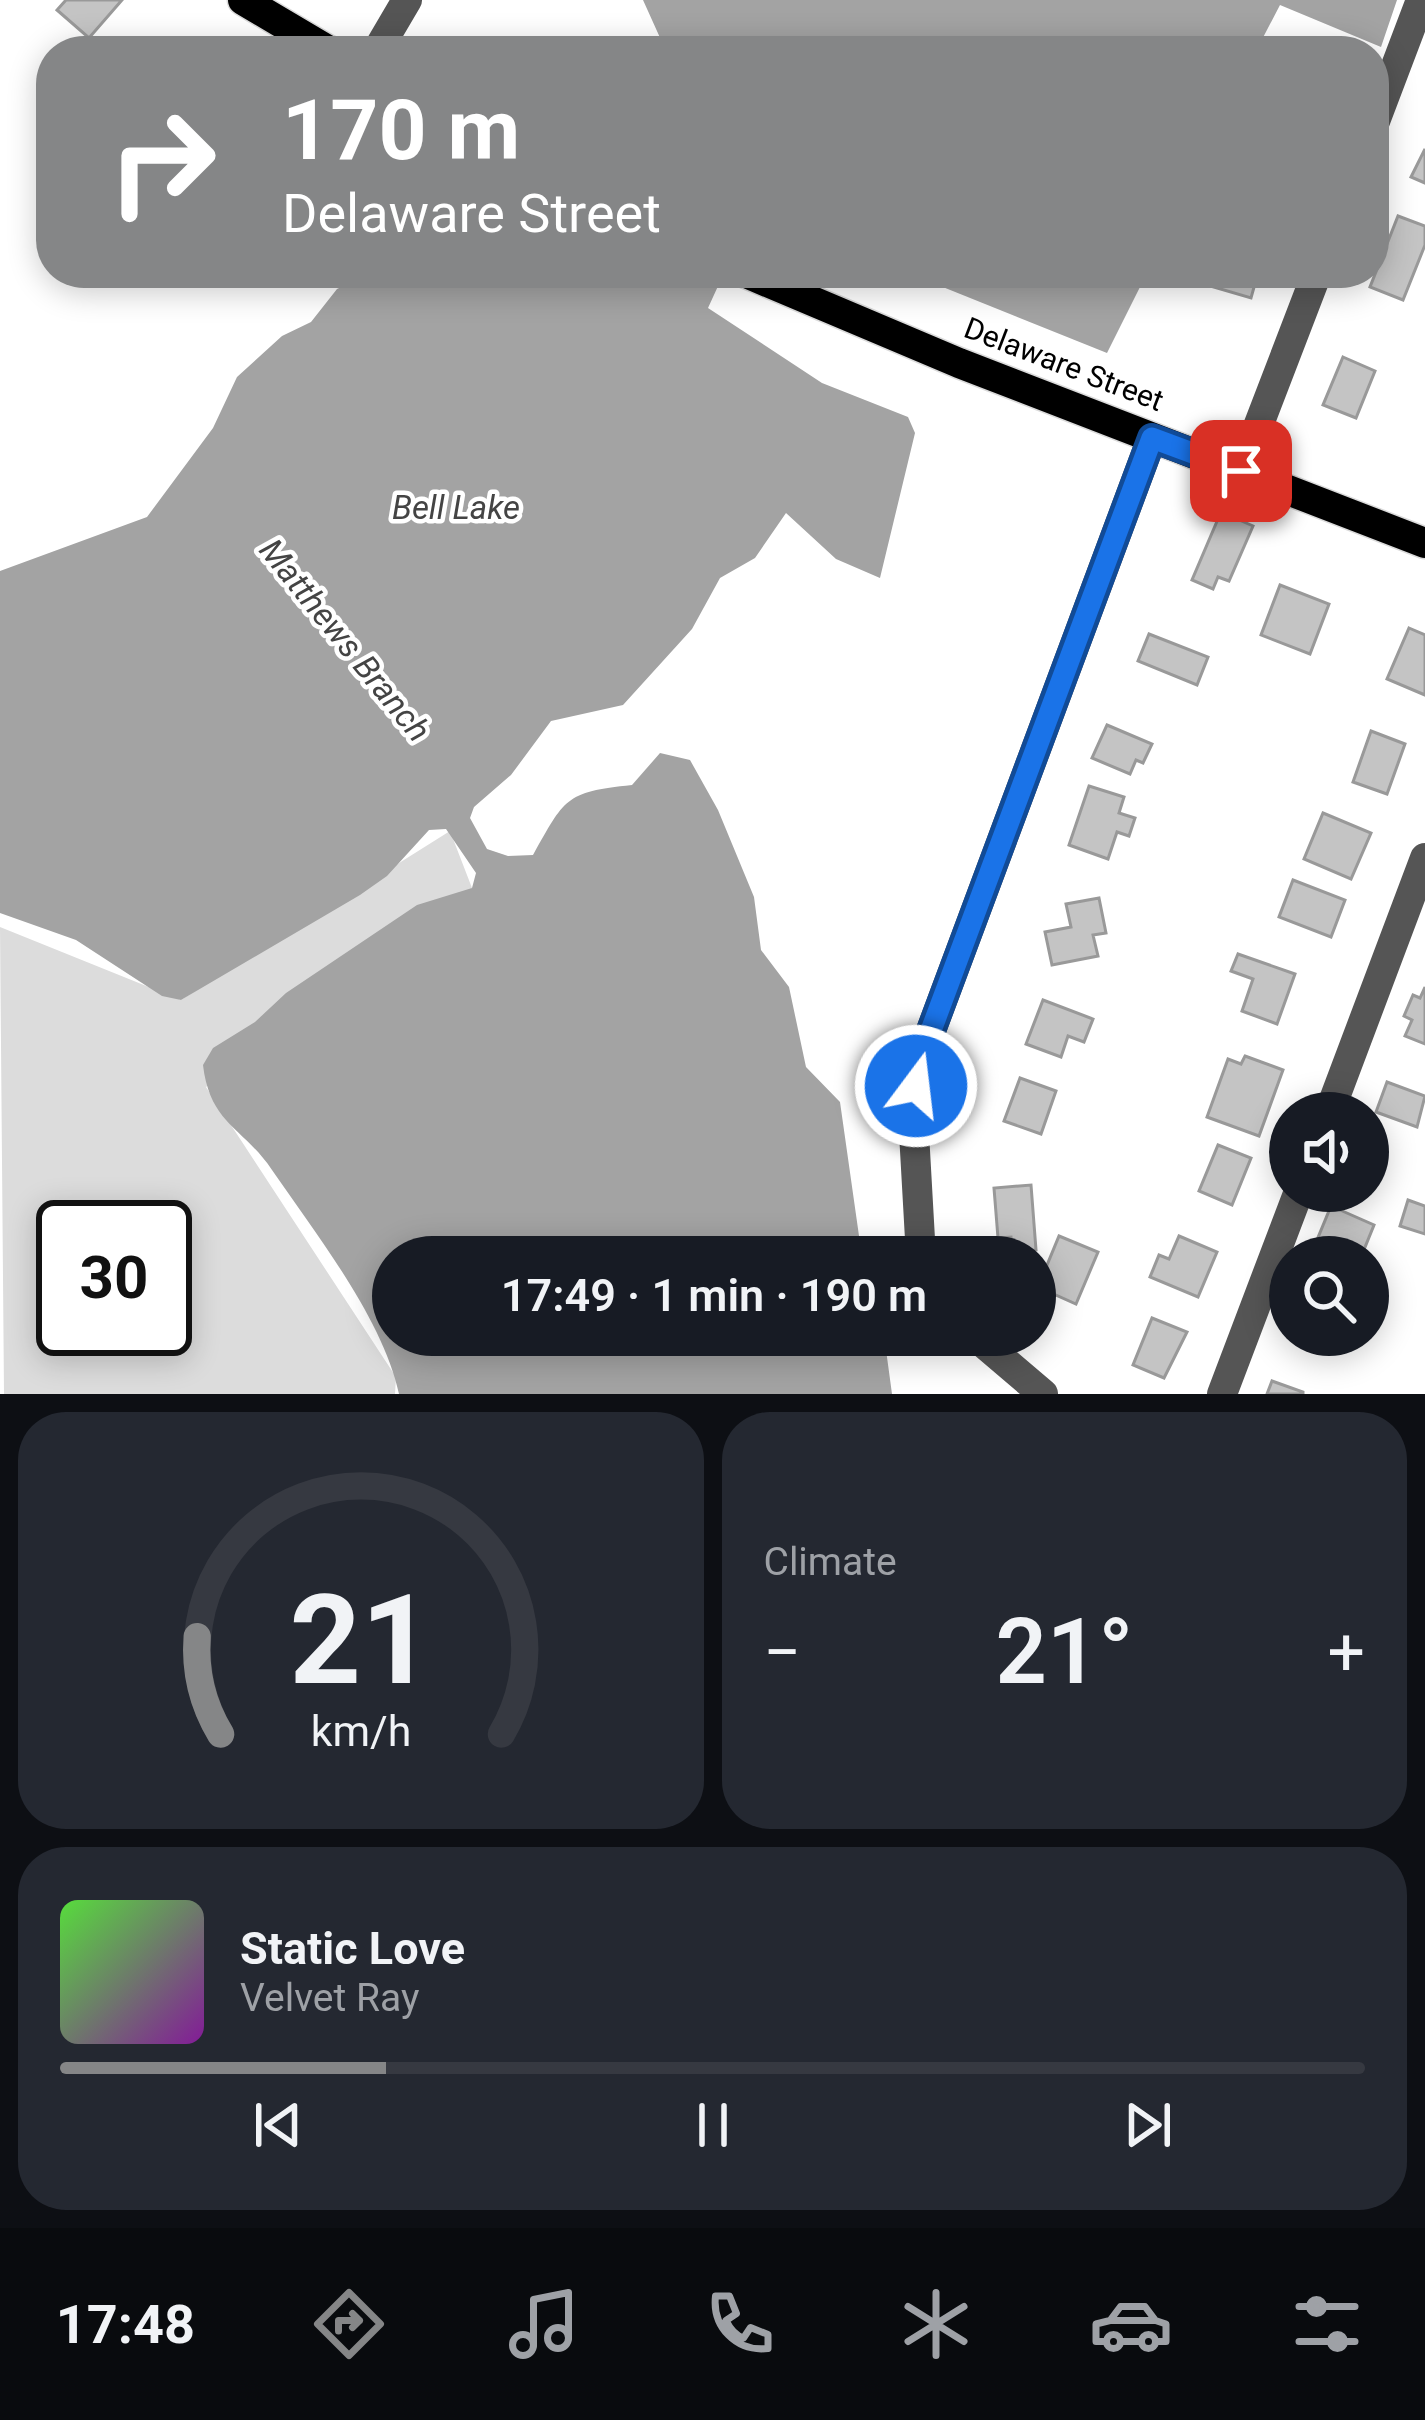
<!DOCTYPE html>
<meta charset="utf-8">
<style>
:root{--surface:#171b24;--page:#242831;--text:#f1f3f6;--muted:#9ea1a6;--line:#363941;--accent:#858687}
body{margin:0;font-family:Roboto,sans-serif;background:var(--page);color:var(--text);height:100vh;display:flex;flex-direction:column;font-size:45px;white-space:nowrap}
*{box-sizing:border-box;margin:0}
p{font-size:39px;color:var(--muted)}
.icon{flex:none;width:66px;height:66px;fill:none;stroke:currentColor;stroke-width:2;stroke-linecap:round;stroke-linejoin:round}
.map{position:relative;height:1394px;overflow:hidden}
.sheet{display:flex;flex-direction:column;gap:18px;padding:18px;background:#0d0f14;flex:1}
.sheet>*{flex:none}
.top-card{position:absolute;left:36px;top:36px;width:1353px;height:252px;border-radius:48px;box-shadow:0 6px 30px #0003;background:#858687;color:#fff;overflow:hidden}
.buttons{position:absolute;left:1269px;top:1092px;display:grid;gap:24px}
.buttons a{display:grid;place-items:center;width:120px;height:120px;border-radius:50%;background:var(--surface);box-shadow:0 6px 30px #0003;font-size:60px}
.speed{position:absolute;left:36px;top:1200px;display:flex;gap:24px;font-size:60px;font-weight:700;text-align:center}
.speed>*{display:grid;place-content:center;width:156px;height:156px;border-radius:50%;background:var(--surface);box-shadow:0 6px 30px #0003;line-height:1}
.speed .limit{border:6px solid #111;border-radius:18px;background:#fff;color:#111}
.pin{position:absolute;display:grid;place-items:center;width:102px;height:102px;color:#fff;margin:-51px;border-radius:24px;box-shadow:0 6px 18px #0006}
.me{position:absolute;width:132px;margin:-66px;rotate:15deg;stroke-linejoin:round;filter:drop-shadow(0 0 9px #0008)}
.turn{display:flex;align-items:center;gap:42px;height:252px;padding:0 48px;font-size:54px}
.turn .icon{width:156px;height:156px;stroke-width:2.5}
.turn b{display:block;font-size:84px;line-height:102px}
.big{font-size:90px;font-weight:600;line-height:1.1}
.sheet .tile{flex:1;display:flex;flex-direction:column;justify-content:center;gap:18px;min-width:0;padding:0 42px;border-radius:48px;background:var(--page)}
.sheet .dial{align-items:center;gap:0}
.dial svg{height:312px;overflow:visible;fill:none;stroke:var(--line);stroke-width:7;stroke-linecap:round;text-anchor:middle}
.dial text{fill:var(--text);stroke:none}
.song{display:flex;align-items:center;gap:36px}
.cover{width:144px;height:144px;border-radius:18px;background:linear-gradient(135deg,hsl(110 70% 55%),hsl(290 70% 35%))}
.played{height:12px;border-radius:6px;background:linear-gradient(90deg,var(--accent) 25%,var(--line) 25%)}
.keys{display:flex;justify-content:space-around;direction:ltr}
.heat{display:flex;justify-content:space-between;align-items:center;font-size:66px;direction:ltr}
.sheet .tiles{flex:1;display:grid;gap:18px;grid-template-columns:1fr 1fr}
.tile:last-child{grid-column:span 2}
.trip{position:absolute;left:372px;top:1236px;width:684px;height:120px;border-radius:60px;background:var(--surface);box-shadow:0 6px 30px #0003;font-weight:600;line-height:120px;text-align:center}
.tab-bar{display:flex;height:192px;justify-content:space-around;align-items:center;background:#090b0e;color:var(--muted)}
.tab-bar .icon{width:84px;height:84px}
.tab-bar .selected{color:var(--accent)}
.tab-bar b{font-size:54px;color:var(--text)}
.map>svg:first-child{display:block}
.green{fill:#dcdcdc;fill-rule:evenodd}
.water{fill:#a3a3a3}
.building{fill:#c4c4c4;stroke:#999;stroke-width:3}
.lines{fill:none;stroke-linecap:round;stroke-linejoin:round}
.major-casing{stroke:#dbdbdb;stroke-width:33}
.minor{stroke:#555;stroke-width:30}
.major{stroke:#000;stroke-width:30}
.route-casing{stroke:#114b97;stroke-width:30}
.route{stroke:#1a73e8;stroke-width:21}
.labels{text-anchor:middle;dominant-baseline:central;stroke-width:9;stroke-linejoin:round;paint-order:stroke}
.street-label{font-size:30px;fill:#000;stroke:#fff}
.water-label{font-size:33px;font-style:italic;fill:#444;stroke:#fff}
</style>
<div class="map">
<svg width="1425" height="1394" viewBox="0 0 1425 1394">
<rect width="100%" height="100%" fill="#fff"/>
<!-- green -->
<path class="green" d="M450,831L472,888L206,1087L396,1377L395,1394H4L0,927L181,1000ZM63,1227H165V1329H63Z"/>
<!-- water -->
<g class="water">
<path d="M643,0H1397L1381,47L1280,5L1256,51H666Z"/>
<path d="M370,273H604L637,281L648,273H724L708,308L822,383L908,417L915,433L880,578L836,559L786,513L755,558L720,578L692,629L623,705L551,721L511,775L474,807L470,818L487,849L508,856L533,855C565,799 564,792 632,785L660,753L690,760L718,810L754,897L761,950L789,987L806,1067L840,1102L862,1257H393V1335H884L892,1394H399C383,1319 316,1234 272,1170C243,1127 210,1124 203,1065L213,1048L255,1022L286,993L417,905L472,888L476,873L446,829L429,830L387,876L360,895L181,1000L162,996L76,940L0,913V571L147,517L213,428L237,377L282,336L311,322L337,289Z"/>
<path d="M908,273H1147L1107,353Z"/>
</g>
<!-- building -->
<g class="building">
<path d="M66,0H122L89,38L57,10Z"/>
<path d="M1425,149V183L1411,177Z"/>
<path d="M1398,216L1425,226V245L1403,300L1370,287Z"/>
<path d="M1204,273H1258L1251,298L1200,283Z"/>
<path d="M1343,357L1375,371L1356,418L1323,405Z"/>
<path d="M1221,512L1253,526L1229,581L1218,577L1213,589L1192,580Z"/>
<path d="M1280,585L1329,604L1310,654L1261,635Z"/>
<path d="M1409,628L1425,635V695L1387,679Z"/>
<path d="M1149,634L1208,657L1197,685L1138,661Z"/>
<path d="M1107,725L1152,744L1143,763L1136,760L1130,774L1092,758Z"/>
<path d="M1371,731L1405,744L1387,794L1353,782Z"/>
<path d="M1089,786L1124,797L1119,813L1135,818L1129,836L1117,832L1108,859L1069,845Z"/>
<path d="M1323,813L1371,833L1351,879L1304,859Z"/>
<path d="M1293,880L1345,900L1331,937L1279,917Z"/>
<path d="M1099,898L1106,933L1093,935L1098,956L1052,965L1045,932L1071,927L1066,904Z"/>
<path d="M1238,954L1295,974L1277,1024L1242,1011L1253,979L1231,971Z"/>
<path d="M1425,987V1044L1405,1036L1412,1020L1404,1016L1413,995L1420,998Z"/>
<path d="M1043,1000L1093,1019L1084,1042L1068,1036L1061,1057L1026,1044Z"/>
<path d="M1245,1056L1283,1070L1259,1136L1207,1117L1228,1059L1241,1064Z"/>
<path d="M1020,1078L1056,1091L1041,1134L1004,1121Z"/>
<path d="M1387,1082L1425,1096L1417,1127L1376,1112Z"/>
<path d="M1218,1145L1251,1158L1232,1205L1199,1191Z"/>
<path d="M1031,1185L1036,1250L1012,1252L1011,1237L998,1238L994,1188Z"/>
<path d="M1408,1200L1425,1206V1234L1400,1226Z"/>
<path d="M1331,1206L1374,1225L1361,1257L1317,1240Z"/>
<path d="M1059,1236L1098,1252L1076,1304L1038,1287Z"/>
<path d="M1179,1236L1217,1252L1198,1297L1150,1277L1159,1255L1169,1259Z"/>
<path d="M1368,1290L1382,1295L1368,1335Z"/>
<path d="M1152,1318L1187,1332L1164,1378L1133,1365Z"/>
<path d="M1272,1381L1303,1392V1394H1267Z"/>
</g>
<g class="lines">
<!-- major casing -->
<g class="major-casing">
<g id="major">
<path d="M243,0L329,51"/>
<path d="M746,273L959,363L1425,543"/>
</g>
</g>
<!-- minor -->
<g class="minor">
<path d="M377,51L407,0"/>
<path d="M1374,124L1421,0"/>
<path d="M1241,471L1317,273"/>
<path d="M1329,1113L1425,858"/>
<path d="M921,1257L913,1115L920,1060L1152,438"/>
<path d="M974,1335L1043,1394"/>
<path d="M1222,1394L1299,1191"/>
</g>
<!-- major -->
<use href="#major" class="major"/>
</g>
<g class="lines">
<!-- route casing -->
<g class="route-casing">
<path id="route" d="M916,1086L920,1060L1152,438L1241,471"/>
</g>
<!-- route -->
<use href="#route" class="route"/>
</g>
<g class="labels">
<!-- street labels -->
<g class="street-label">
<text transform="translate(1064 364) rotate(21)">Delaware Street</text>
</g>
<!-- water labels -->
<g class="water-label">
<text x="456" y="507">Bell Lake</text>
<text transform="translate(345 640) rotate(51)">Matthews Branch</text>
</g>
</g>
</svg>
<div class="buttons">
<a><svg class="icon" aria-label="sound" viewBox="0 0 24 24"><path d="M4 9h4l5-4v14l-5-4H4zM17 9q2 3 0 6"/></svg></a>
<a><svg class="icon" aria-label="search" viewBox="0 0 24 24"><circle cx="10" cy="10" r="6"/><path d="M15 15l6 6"/></svg></a>
</div>
<div class="speed"><div class="limit">30</div></div>
<div class="pin" style="left:1241px;top:471px;background:#d93025"><svg class="icon" aria-label="arrive" viewBox="0 0 24 24"><path d="M6 21V4h12l-3 4 3 4H6"/></svg></div>
<svg class="me" style="left:916px;top:1086px" viewBox="-20 -20 40 40"><circle r="17" fill="#1a73e8" stroke="#fff" stroke-width="3"/><path d="M0-11L8 9 0 5-8 9z" fill="#fff"/></svg>
<div class="trip">17:49 · 1 min · 190 m</div>
<div class="top-card">
<div class="turn"><svg class="icon" aria-label="right" viewBox="0 0 24 24"><path d="M7 20v-9h11M14 6l5 5-5 5"/></svg><div><b>170 m</b>Delaware Street</div></div>
</div>
</div>
<section class="sheet">
<div class="tiles">
<div class="tile dial"><svg viewBox="0 0 100 80">
<path d="M14 69A42 42 0 1 1 86 69"/>
<path d="M14 69A42 42 0 0 1 8 44" stroke="#858687"/>
<text x="50" y="56" font-size="32" font-weight="700">21</text>
<text x="50" y="72" font-size="11">km/h</text>
</svg></div>
<div class="tile"><p>Climate</p>
<div class="heat"><a>−</a><b class="big">21°</b><a>+</a></div>
</div>
<div class="tile">
<div class="song"><i class="cover"></i><div><b>Static Love</b><p>Velvet Ray</p></div></div>
<div class="played"></div>
<div class="keys"><svg class="icon" aria-label="previous" viewBox="0 0 24 24"><path d="M18 5L8 12l10 7zM5 5v14"/></svg><svg class="icon" aria-label="pause" viewBox="0 0 24 24"><path d="M8 5v14M16 5v14"/></svg><svg class="icon" aria-label="next" viewBox="0 0 24 24"><path d="M6 5l10 7-10 7zM19 5v14"/></svg></div>
</div>
</div>
</section>
<nav class="tab-bar">
<b>17:48</b>
<svg class="icon selected" aria-label="directions" viewBox="0 0 24 24"><path d="M12 3l9 9-9 9-9-9zM9 14v-3h6M13 9l2 2-2 2"/></svg>
<svg class="icon" aria-label="music" viewBox="0 0 24 24"><path d="M9 18V5l10-2v13"/><circle cx="6" cy="18" r="3"/><circle cx="16" cy="16" r="3"/></svg>
<svg class="icon" aria-label="phone" viewBox="0 0 24 24"><path d="M5 4h4l2 5-3 2q2 4 5 5l2-3 5 2v4C11 20 4 13 5 4z"/></svg>
<svg class="icon" aria-label="climate" viewBox="0 0 24 24"><path d="M12 3v18M4 7l16 10M4 17L20 7"/></svg>
<svg class="icon" aria-label="car" viewBox="0 0 24 24"><path d="M5 17H2v-5l4-1 3-4h7l3 4 3 1v5h-3M9 17h6M6 11h13"/><circle cx="7" cy="17" r="2"/><circle cx="17" cy="17" r="2"/></svg>
<svg class="icon" aria-label="filters" viewBox="0 0 24 24"><path d="M4 7h16M4 17h16"/><circle cx="9" cy="7" r="2"/><circle cx="15" cy="17" r="2"/></svg>
</nav>
